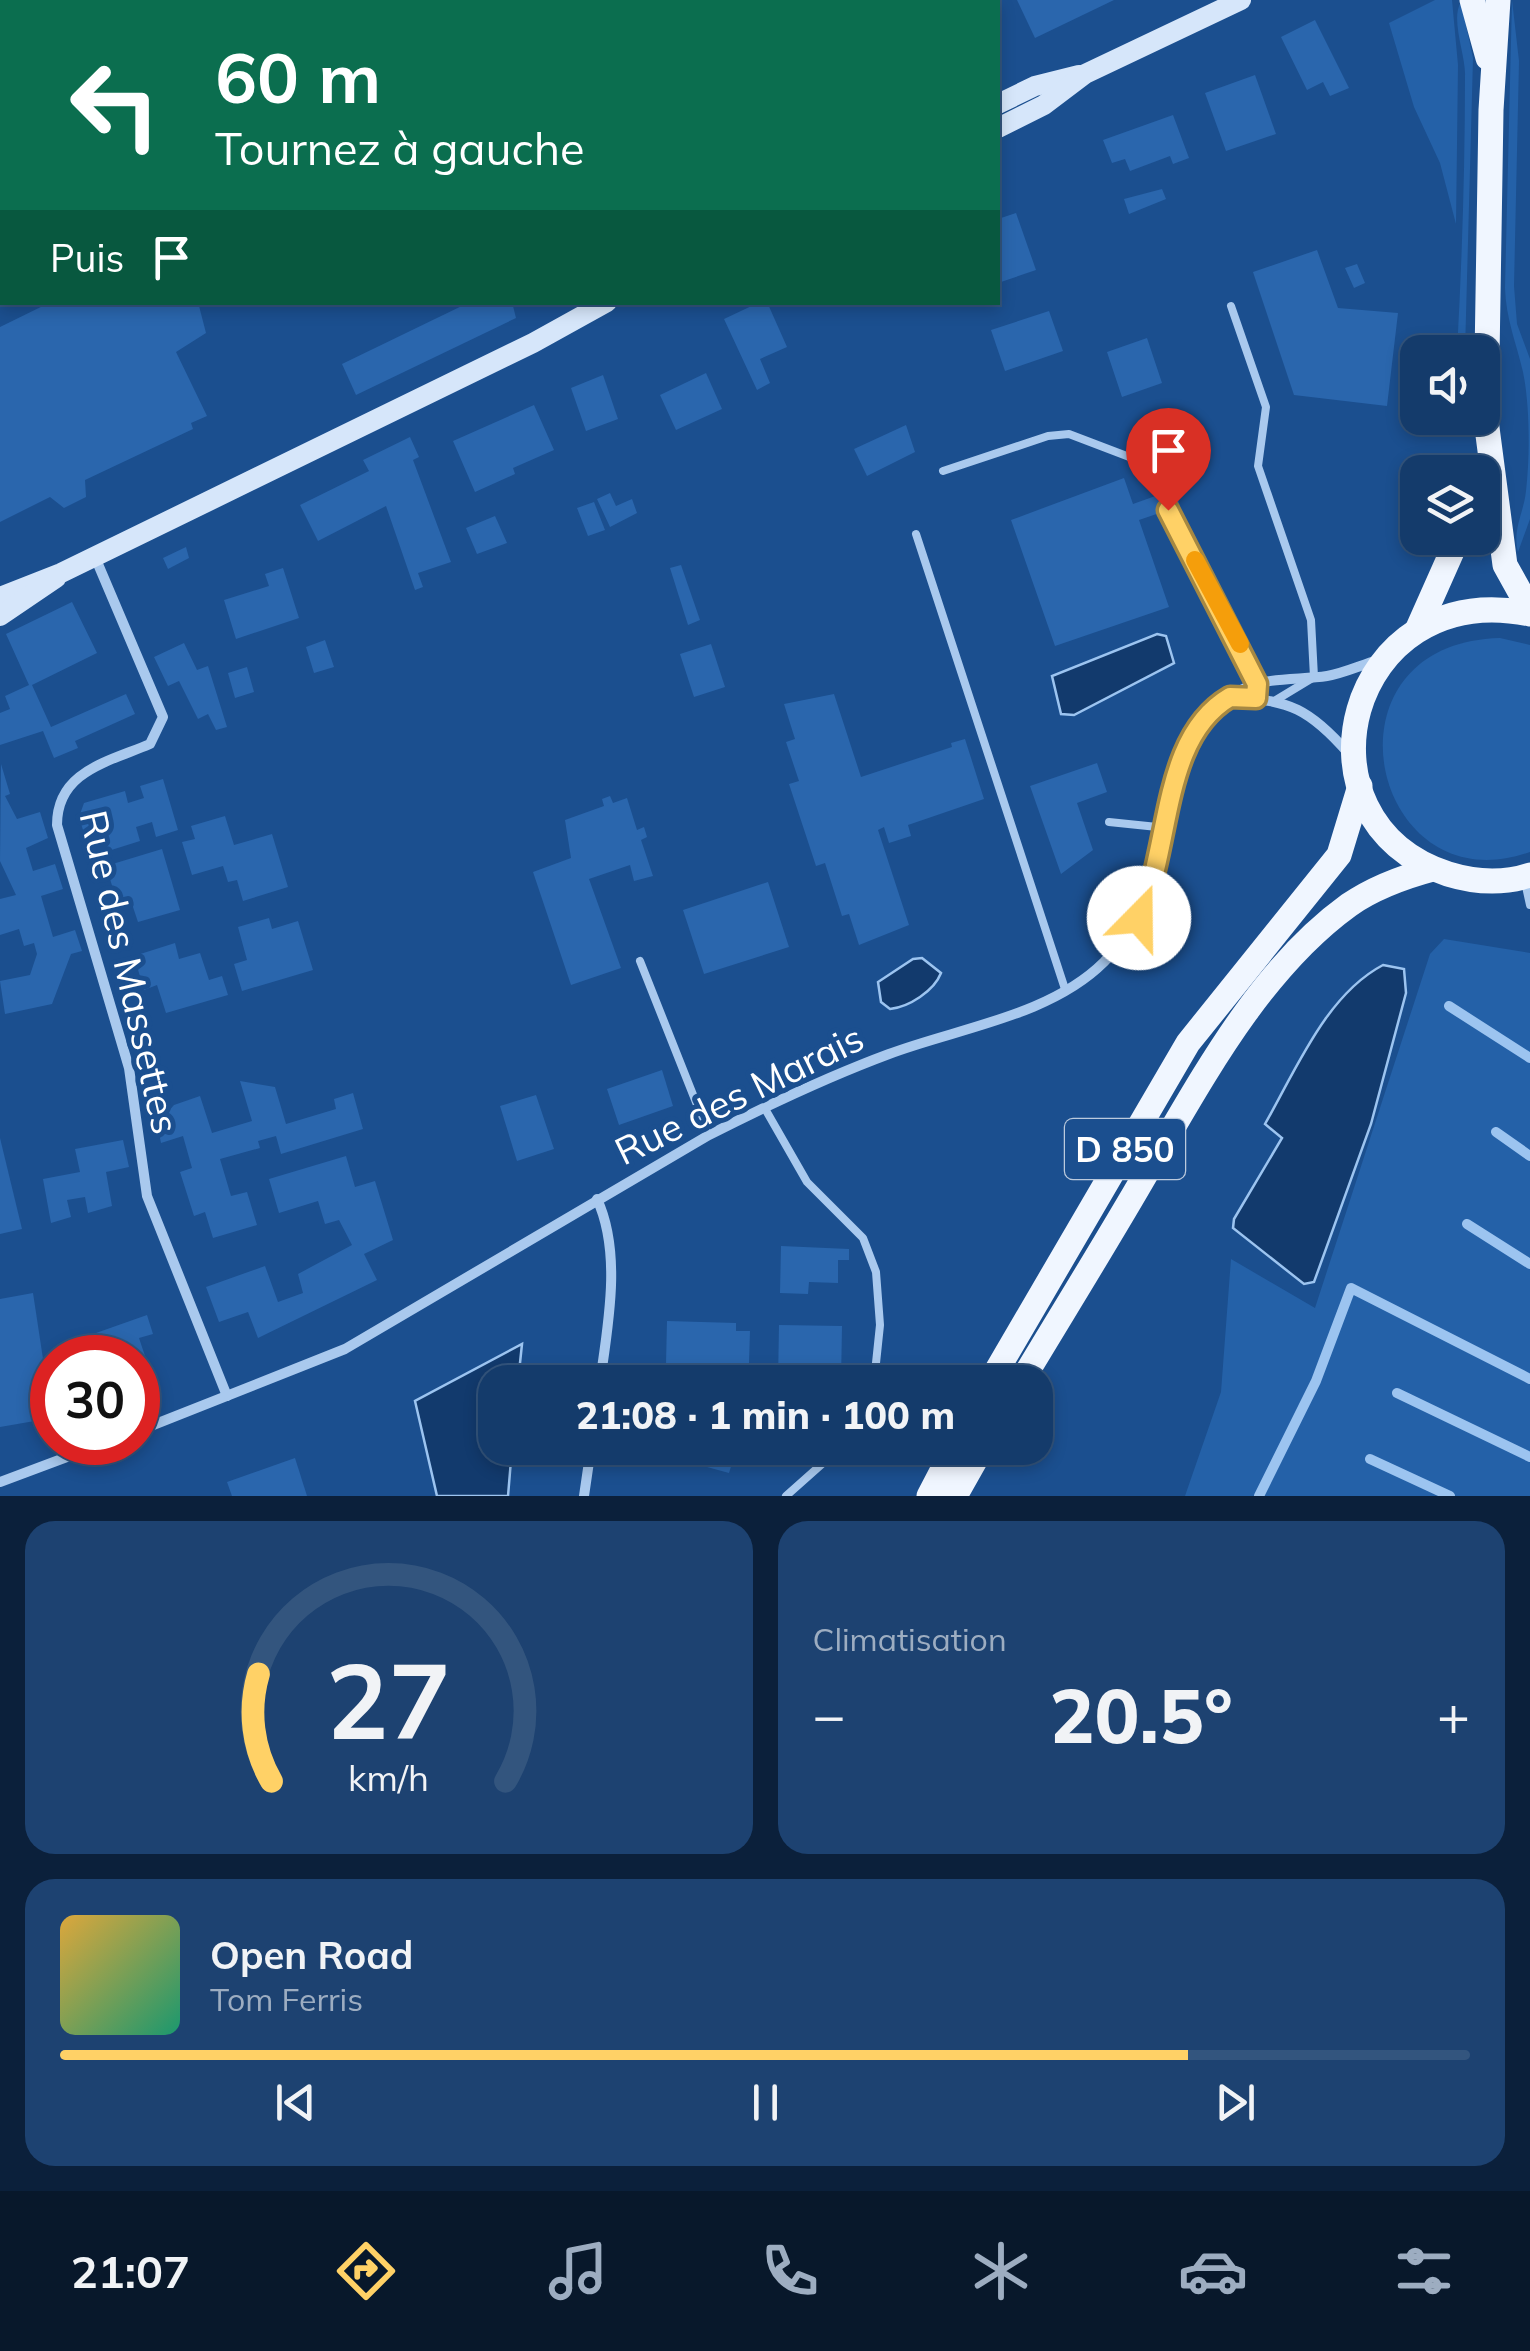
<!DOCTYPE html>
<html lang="fr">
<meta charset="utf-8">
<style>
:root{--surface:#143b6b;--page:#1d4271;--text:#f1f3f6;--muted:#9dadc1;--line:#33557e;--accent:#ffd166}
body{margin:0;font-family:Mulish,sans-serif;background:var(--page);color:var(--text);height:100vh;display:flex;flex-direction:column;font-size:38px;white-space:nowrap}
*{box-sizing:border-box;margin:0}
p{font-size:32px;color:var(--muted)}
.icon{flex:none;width:55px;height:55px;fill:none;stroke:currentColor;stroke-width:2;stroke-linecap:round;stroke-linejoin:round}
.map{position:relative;height:1496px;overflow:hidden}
.details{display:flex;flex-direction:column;gap:25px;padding:25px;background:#0b203b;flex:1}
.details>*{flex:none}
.hud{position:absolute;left:0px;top:0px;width:1000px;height:305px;box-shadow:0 5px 15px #0003,0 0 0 2px var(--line);background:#0b6e4f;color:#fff;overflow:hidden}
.buttons{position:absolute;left:1400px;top:335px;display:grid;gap:20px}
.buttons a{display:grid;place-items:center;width:100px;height:100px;border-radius:20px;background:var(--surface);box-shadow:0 5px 15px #0003,0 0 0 2px var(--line);font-size:50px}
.speed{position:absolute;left:30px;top:1335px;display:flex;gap:20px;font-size:50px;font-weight:700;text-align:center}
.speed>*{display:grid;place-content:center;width:130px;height:130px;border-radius:50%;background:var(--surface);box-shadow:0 5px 15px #0003,0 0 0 2px var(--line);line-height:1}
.speed .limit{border:15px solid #d22;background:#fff;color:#111}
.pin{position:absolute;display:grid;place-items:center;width:85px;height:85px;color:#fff;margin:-102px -42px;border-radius:50% 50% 50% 0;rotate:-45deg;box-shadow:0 0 10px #0007}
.pin .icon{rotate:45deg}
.me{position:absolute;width:110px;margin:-55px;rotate:22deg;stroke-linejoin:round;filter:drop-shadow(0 0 8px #0008)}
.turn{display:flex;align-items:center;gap:35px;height:210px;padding:0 50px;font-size:45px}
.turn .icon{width:130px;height:130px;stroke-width:2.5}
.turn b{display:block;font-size:70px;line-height:85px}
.then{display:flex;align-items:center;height:95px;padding:0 50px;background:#0003;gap:20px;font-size:38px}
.big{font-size:75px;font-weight:800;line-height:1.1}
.details .widget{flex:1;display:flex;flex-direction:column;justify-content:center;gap:15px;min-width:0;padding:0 35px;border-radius:30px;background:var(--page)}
.details .dial{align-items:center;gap:0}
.dial svg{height:260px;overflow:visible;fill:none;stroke:var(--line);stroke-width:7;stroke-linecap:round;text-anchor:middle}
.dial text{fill:var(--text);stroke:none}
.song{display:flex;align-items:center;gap:30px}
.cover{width:120px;height:120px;border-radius:15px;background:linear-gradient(135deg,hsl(40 70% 55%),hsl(160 70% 35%))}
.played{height:10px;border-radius:5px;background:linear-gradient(90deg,var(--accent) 80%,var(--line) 80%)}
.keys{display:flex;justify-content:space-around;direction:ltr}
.heat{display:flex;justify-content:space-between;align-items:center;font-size:55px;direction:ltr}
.details .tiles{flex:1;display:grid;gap:25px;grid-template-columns:1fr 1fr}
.widget:last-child{grid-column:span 2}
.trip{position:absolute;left:478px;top:1365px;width:575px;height:100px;border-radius:30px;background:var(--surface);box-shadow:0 5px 15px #0003,0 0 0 2px var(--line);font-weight:800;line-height:100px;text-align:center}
.tab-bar{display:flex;height:160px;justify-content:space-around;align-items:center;background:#08182b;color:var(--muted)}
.tab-bar .icon{width:70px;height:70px}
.tab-bar .selected{color:var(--accent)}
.tab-bar b{font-size:45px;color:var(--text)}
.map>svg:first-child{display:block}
.green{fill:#2461a8}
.water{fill:#123a6d;stroke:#9cc4f0;stroke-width:2.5}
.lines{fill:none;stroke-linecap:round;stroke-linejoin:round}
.stream{stroke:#9cc4f0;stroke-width:10}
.building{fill:#2a66ad}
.service{stroke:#a9c9ee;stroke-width:8}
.minor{stroke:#a9c9ee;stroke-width:10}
.secondary{stroke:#d6e6fa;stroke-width:20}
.primary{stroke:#f0f6ff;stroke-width:25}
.route-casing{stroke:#a68842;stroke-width:25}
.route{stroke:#ffd166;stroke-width:18}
.slow{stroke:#f59e0b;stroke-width:18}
.labels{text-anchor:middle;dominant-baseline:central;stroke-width:10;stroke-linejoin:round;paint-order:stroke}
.shield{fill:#1b4f8f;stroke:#bbcadd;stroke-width:2.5}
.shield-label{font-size:35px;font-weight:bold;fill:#fff}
.street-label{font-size:38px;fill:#fff;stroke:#1b4f8f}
</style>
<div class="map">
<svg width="1530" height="1496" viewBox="0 0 1530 1496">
<rect width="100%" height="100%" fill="#1b4f8f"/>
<!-- green -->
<g class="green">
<path d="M0,0H811V2H2L5,303L0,305Z"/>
<path d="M1435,0H1452L1458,65L1456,224L1440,163L1414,107L1389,23Z"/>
<path d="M1512,0L1519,61L1514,286L1517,324L1530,359V519L1518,552C1512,530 1524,512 1526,491C1530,456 1530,406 1523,372C1516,342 1506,319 1505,288Z"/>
<path d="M1461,2L1473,58L1465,352H1457C1462,260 1465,169 1465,76C1466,56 1450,19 1461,2Z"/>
<path d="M1500,638L1530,645V852C1371,909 1312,643 1500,638Z"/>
<path d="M1444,939L1530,953V1496H1185L1221,1392L1231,1259L1315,1308L1430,954Z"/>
</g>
<!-- water -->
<g class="water">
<path d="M1157,634L1166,636L1174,663L1074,715L1061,714L1052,676Z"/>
<path d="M922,958L941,973C934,991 909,1007 890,1009L881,1002L878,982L913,959Z"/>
<path d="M1383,965L1404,969L1406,993L1371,1124L1314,1282L1304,1284L1233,1228L1234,1219L1282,1138L1265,1124C1296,1070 1326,995 1383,965Z"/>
<path d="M522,1344L518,1382H495V1448H512L508,1496H437L415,1401Z"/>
</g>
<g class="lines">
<!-- stream -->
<g class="stream">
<path d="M1449,1006L1530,1058"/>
<path d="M1496,1132L1530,1156"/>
<path d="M1467,1224L1530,1264"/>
<path d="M1397,1393L1530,1457"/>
<path d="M1370,1459L1450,1496"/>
<path d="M1259,1496L1316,1381L1351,1288L1530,1379"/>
</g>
</g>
<!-- building -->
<g class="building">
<path d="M1017,0H1114L1035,38Z"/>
<path d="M1315,20L1349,88L1330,96L1323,82L1307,90L1281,37Z"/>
<path d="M1255,75L1276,134L1226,151L1205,93Z"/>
<path d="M1173,115L1189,158L1173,164L1170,156L1130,171L1125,159L1112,163L1103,140Z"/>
<path d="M1162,189L1166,199L1129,214L1124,199Z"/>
<path d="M1016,213L1036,270L998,283V219Z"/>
<path d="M1317,250L1338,308L1398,313L1387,406L1294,395L1253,272Z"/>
<path d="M1357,264L1365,283L1354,288L1345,268Z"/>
<path d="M51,302H198L206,333L176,352L207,416L191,423L193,429L85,480L86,497L64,508L50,497L0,522V327Z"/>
<path d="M470,302H512L516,318L356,395L342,364Z"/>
<path d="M760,302H767L787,347L760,359L770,383L757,390L724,319Z"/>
<path d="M1049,311L1063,351L1005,371L991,330Z"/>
<path d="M1147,338L1162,383L1122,397L1107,352Z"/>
<path d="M706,373L722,409L676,430L660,395Z"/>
<path d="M603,375L618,419L586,431L571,388Z"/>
<path d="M534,405L554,450L513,468L515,474L475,492L453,441Z"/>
<path d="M906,425L915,452L867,476L854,449Z"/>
<path d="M410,437L419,457L413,460L451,562L418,573L423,587L415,590L386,506L318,541L300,505L369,471L363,460Z"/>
<path d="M1124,478L1133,504L1175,489L1180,506L1139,520L1169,607L1055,646L1011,520Z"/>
<path d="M610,493L616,506L632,499L637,513L610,527L597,499Z"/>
<path d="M594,502L605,530L588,536L577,508Z"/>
<path d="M495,516L507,543L477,554L466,528Z"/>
<path d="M186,547L189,558L168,569L163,558Z"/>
<path d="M681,565L700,620L688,625L670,568Z"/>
<path d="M283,568L299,618L236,639L224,600L269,586L265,574Z"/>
<path d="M72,602L97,653L32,685L51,727L126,694L135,714L75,741L78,748L54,758L43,731L0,745V713L10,709L5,696L29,685L6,634Z"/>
<path d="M325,640L334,667L314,673L306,647Z"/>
<path d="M184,643L197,670L208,666L227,727L216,730L208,714L198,719L179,681L168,686L154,657Z"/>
<path d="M711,644L725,687L694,697L680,654Z"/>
<path d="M247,667L254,692L235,698L228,673Z"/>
<path d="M834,694L861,777L952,747L951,743L965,739L984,799L908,825L911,836L889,843L884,827L878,830L909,925L859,945L849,914L842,916L825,863L816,866L789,784L799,781L786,742L795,739L784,704Z"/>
<path d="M1097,763L1107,792L1077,803L1093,850L1061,874L1030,786Z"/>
<path d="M1,764L10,794L5,796L17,819L40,812L48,838L26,848L33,871L55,864L63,889L41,896L53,937L75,930L82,951L71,954L52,1004L5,1014L0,981L30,975L37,954L34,943L24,946L19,929L0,935V899L16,895L0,861Z"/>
<path d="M163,779L178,830L156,837L152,822L136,827L140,841L105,852L101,838L87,843L79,817L84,803L125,791L128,803L144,798L140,786Z"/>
<path d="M610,796L613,803L627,798L637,830L644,827L647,837L641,840L653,876L634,881L630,865L589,879L621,968L571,985L533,872L571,858L565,820L604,806L602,799Z"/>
<path d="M225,816L234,845L272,834L288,887L243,901L237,880L228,882L223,866L192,875L182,842L195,839L191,826Z"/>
<path d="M162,849L180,910L138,922L131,901L118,905L106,866Z"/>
<path d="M768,882L789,947L704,974L683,910Z"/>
<path d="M269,918L272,929L298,921L313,970L242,991L234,964L247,960L238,927Z"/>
<path d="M175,943L179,959L200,953L209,980L222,976L228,995L166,1013L157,985L144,990L134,956Z"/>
<path d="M662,1070L673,1106L619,1125L607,1089Z"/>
<path d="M240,1081L275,1087L286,1124L336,1109L334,1099L353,1093L363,1129L281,1154L276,1136L258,1141L260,1148L220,1159L231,1196L247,1192L257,1225L213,1238L205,1212L194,1216L180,1172L192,1168L183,1136L161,1143L157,1123L169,1120L167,1113L174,1105L200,1096L212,1133L252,1121Z"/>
<path d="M536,1095L554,1149L517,1161L500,1106Z"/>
<path d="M0,1138L22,1229L0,1234Z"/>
<path d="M123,1140L129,1167L106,1172L112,1206L88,1213L85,1197L67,1200L71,1217L51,1223L43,1179L80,1172L75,1149Z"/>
<path d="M346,1156L355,1187L375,1181L393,1240L364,1254L377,1280L258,1338L248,1312L219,1322L206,1287L265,1266L278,1302L303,1293L298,1274L352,1245L339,1220L325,1224L318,1201L279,1213L269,1179Z"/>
<path d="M781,1246L849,1249V1260H838V1283L809,1282L808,1294L780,1293Z"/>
<path d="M33,1293L52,1418L0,1427V1299Z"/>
<path d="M147,1315L153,1334L139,1338L150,1371L138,1376V1358H105L96,1333Z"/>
<path d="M667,1321L736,1323V1331H750L749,1363L666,1364Z"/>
<path d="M779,1325L842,1326L841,1382H778Z"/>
<path d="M690,1448L733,1460L729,1473L641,1449Z"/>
<path d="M295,1458L307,1496H232L227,1482Z"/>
</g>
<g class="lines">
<!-- service -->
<g class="service">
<path d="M985,2V0"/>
<path d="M1231,306L1266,407L1258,466L1311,620L1314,677L1276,700"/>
<path d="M943,471L1048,436L1069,434L1132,458L1160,494"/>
<path d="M1168,510C1190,551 1259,656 1256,698"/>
<path d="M916,534L1065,989"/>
<path d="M1109,822L1167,828"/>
<path d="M1525,882L1530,905"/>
<path d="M640,961L709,1135"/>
<path d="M764,1107L807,1182L863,1238L876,1272L880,1325L874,1382"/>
<path d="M786,1496L840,1448"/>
</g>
<!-- minor -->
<g class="minor">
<path d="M95,557L163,717L150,744C108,762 57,771 57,825L129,1068L147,1196L227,1396"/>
<path d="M1231,697C1289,699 1311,710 1349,754"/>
<path d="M597,1199C622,1253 608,1325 600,1382"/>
<path d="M138,1431L345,1349L709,1135C768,1105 827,1077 889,1054C958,1028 1050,1016 1104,962C1124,941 1144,913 1154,886C1181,815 1162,726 1245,688C1269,677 1301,680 1327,676C1344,673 1361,665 1378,660"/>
<path d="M0,1482L107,1442"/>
<path d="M584,1496L591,1448"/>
</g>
<!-- secondary -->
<g class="secondary">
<path d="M998,104L1035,86L1079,75"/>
<path d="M998,128L1044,105L1085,74L1241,0"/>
<path d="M0,597L61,573L533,343L607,302"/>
<path d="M0,616L56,578"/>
</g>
<!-- primary -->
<g class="primary">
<path d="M1472,0L1488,58"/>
<path d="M1498,0L1491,110L1486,420L1505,565L1530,610"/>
<path d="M1530,614C1346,576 1285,821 1448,874C1474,882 1503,884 1530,875"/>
<path d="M1418,628L1458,538"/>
<path d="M990,1382L1188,1043L1339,855L1360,786"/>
<path d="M1021,1382C1063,1312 1106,1243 1147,1172C1202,1079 1259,970 1349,905C1375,887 1403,877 1433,869"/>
<path d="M929,1496L954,1448"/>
<path d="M955,1496L982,1448"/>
</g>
</g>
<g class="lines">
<!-- route casing -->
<g class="route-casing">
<path id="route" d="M1139,918C1172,848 1160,738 1230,697L1256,698L1257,684L1168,510"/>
</g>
<!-- route -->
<use href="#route" class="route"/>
<!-- slow -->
<path class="slow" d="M1195,560L1240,644"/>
</g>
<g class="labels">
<!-- shield labels -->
<rect class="shield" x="1065" y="1119" width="120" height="60" rx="8"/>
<g class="shield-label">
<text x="1125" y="1149">D 850</text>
</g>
<!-- street labels -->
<g class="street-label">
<text transform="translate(130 972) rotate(77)">Rue des Massettes</text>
<text transform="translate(739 1094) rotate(-26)">Rue des Marais</text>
</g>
</g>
</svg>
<div class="buttons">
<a><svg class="icon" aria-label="sound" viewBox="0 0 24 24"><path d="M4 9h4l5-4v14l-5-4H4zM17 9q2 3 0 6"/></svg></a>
<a><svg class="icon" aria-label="layers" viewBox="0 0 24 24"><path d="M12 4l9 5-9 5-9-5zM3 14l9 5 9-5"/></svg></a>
</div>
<div class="speed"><div class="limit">30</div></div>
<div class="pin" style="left:1168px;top:510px;background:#d93025"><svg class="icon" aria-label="arrive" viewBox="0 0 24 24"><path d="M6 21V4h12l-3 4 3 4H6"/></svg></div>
<svg class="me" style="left:1139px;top:918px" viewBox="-20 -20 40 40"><circle r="19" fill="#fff"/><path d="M0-13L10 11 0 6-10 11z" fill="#ffd166"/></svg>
<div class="trip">21:08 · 1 min · 100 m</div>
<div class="hud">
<div class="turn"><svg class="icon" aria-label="left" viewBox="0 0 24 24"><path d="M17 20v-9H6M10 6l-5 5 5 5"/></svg><div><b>60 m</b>Tournez à gauche</div></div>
<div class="then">Puis<svg class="icon" aria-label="arrive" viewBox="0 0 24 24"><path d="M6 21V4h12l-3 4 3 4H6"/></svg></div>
</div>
</div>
<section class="details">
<div class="tiles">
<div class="widget dial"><svg viewBox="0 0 100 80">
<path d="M14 69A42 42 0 1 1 86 69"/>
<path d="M14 69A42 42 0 0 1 10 36" stroke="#ffd166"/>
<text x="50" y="56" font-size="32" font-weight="700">27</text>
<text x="50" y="72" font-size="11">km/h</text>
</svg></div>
<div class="widget"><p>Climatisation</p>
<div class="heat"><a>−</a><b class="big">20.5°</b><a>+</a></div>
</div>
<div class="widget">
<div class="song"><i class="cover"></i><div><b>Open Road</b><p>Tom Ferris</p></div></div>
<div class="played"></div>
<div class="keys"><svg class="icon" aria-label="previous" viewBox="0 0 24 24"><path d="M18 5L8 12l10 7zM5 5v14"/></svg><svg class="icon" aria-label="pause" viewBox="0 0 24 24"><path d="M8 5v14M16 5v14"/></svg><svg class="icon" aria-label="next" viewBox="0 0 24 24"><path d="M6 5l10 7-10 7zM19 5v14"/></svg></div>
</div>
</div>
</section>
<nav class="tab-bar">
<b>21:07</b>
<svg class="icon selected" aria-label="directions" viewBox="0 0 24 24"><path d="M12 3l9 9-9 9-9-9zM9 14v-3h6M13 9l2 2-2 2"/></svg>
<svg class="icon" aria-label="music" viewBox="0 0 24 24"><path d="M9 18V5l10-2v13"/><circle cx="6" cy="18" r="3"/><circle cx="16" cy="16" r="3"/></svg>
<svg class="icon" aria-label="phone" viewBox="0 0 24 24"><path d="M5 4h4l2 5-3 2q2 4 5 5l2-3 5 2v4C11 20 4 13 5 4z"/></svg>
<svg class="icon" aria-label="climate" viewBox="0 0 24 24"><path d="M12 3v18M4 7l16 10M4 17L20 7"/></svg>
<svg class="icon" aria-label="car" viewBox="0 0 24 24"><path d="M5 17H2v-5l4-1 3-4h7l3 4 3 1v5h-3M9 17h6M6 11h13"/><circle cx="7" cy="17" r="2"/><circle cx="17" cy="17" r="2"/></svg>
<svg class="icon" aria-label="filters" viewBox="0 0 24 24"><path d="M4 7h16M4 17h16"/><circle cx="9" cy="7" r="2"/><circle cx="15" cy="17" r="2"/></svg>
</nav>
